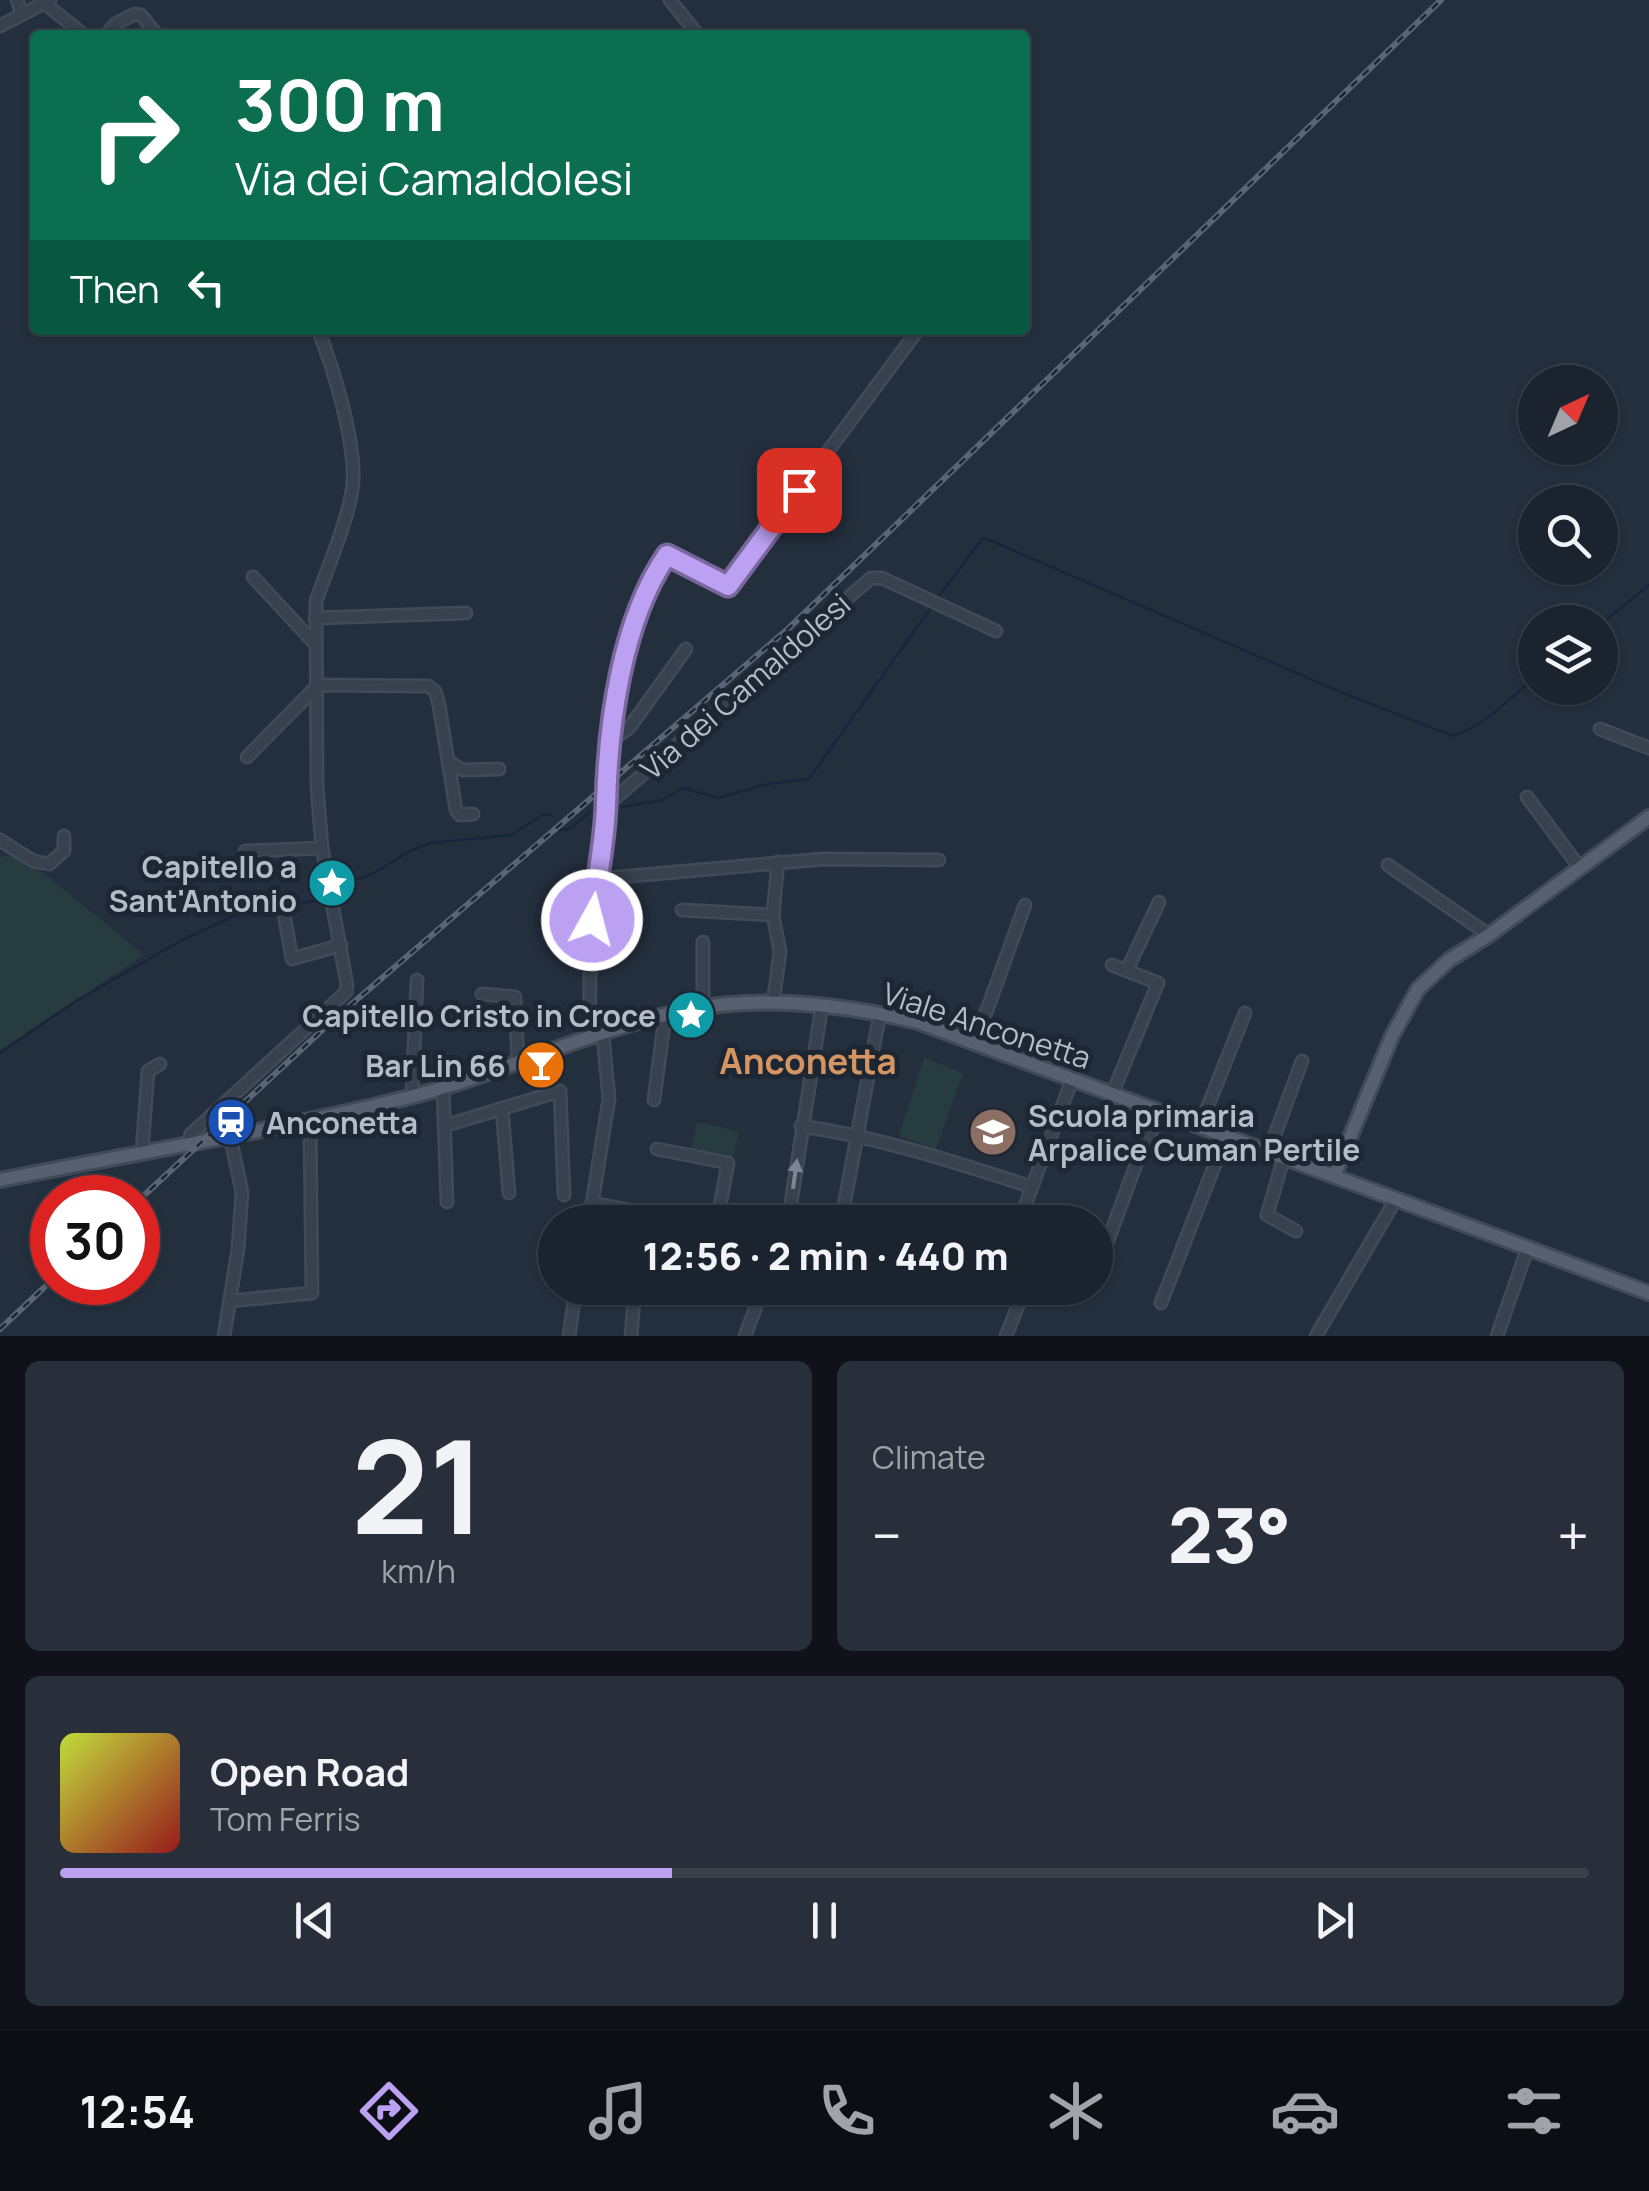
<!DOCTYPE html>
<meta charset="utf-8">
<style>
:root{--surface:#1b232e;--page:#282f3a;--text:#f1f3f6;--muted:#a0a4aa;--line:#39404a;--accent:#bca0f2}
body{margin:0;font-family:Manrope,sans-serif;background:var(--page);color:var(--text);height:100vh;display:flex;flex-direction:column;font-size:38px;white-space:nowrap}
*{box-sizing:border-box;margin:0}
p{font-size:32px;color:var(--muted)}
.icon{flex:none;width:55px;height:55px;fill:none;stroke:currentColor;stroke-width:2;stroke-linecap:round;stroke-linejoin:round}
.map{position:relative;height:1336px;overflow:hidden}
.panel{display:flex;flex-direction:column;gap:25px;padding:25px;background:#0f1319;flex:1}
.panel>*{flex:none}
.hud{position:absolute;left:30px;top:30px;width:1000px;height:305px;border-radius:10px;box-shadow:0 2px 8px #0004,0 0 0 2px var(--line);background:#0b6e4f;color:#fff;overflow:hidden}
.needle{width:65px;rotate:44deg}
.controls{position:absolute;left:1518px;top:365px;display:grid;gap:20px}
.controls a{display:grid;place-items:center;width:100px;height:100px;border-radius:50%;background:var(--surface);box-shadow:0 2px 8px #0004,0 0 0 2px var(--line);font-size:50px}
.speed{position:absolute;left:30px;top:1175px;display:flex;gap:20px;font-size:50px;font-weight:700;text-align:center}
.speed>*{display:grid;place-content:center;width:130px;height:130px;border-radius:50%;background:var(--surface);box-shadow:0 2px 8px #0004,0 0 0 2px var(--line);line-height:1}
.speed .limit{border:15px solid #d22;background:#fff;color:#111}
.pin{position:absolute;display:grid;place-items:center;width:85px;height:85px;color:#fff;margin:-42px;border-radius:20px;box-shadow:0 5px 15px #0006}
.me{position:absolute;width:110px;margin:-55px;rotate:7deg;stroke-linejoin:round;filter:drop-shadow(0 0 8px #0008)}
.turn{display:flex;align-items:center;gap:35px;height:210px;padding:0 40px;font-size:45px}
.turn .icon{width:130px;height:130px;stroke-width:2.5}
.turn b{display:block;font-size:70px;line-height:85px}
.then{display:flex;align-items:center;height:95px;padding:0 40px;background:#0003;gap:20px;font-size:38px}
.big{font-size:75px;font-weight:800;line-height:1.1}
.panel .card{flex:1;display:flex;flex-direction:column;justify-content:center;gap:15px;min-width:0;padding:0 35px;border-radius:15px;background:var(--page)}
.panel .dial{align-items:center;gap:0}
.dial b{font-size:130px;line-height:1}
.song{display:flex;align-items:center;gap:30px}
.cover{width:120px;height:120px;border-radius:15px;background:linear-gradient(135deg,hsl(70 70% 55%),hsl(0 70% 35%))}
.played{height:10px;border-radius:5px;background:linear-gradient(90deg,var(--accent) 40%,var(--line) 40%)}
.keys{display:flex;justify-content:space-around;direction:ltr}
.heat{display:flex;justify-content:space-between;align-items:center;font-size:55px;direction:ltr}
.panel .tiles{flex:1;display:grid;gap:25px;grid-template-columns:1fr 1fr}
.card:last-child{grid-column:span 2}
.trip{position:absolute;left:538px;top:1205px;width:575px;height:100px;border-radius:50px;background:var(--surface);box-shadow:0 2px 8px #0004,0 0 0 2px var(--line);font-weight:800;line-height:100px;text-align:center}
.menu{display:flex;height:160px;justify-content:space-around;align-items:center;background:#0b0e12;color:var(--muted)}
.menu .icon{width:70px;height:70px}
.menu .on{color:var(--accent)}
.menu b{font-size:45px;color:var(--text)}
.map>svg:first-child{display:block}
.green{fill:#263c3f}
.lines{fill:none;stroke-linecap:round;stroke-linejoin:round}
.stream{stroke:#17263c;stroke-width:2.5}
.minor-casing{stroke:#414a57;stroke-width:15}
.major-casing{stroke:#414a57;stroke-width:18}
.minor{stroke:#38414e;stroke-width:10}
.major{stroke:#56606e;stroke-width:12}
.rail-casing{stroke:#5a6575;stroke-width:6}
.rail{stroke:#1d2633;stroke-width:2.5;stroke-dasharray:8;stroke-linecap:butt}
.oneway{fill:#7c8592}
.route-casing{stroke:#7a689d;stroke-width:25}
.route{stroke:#bca0f2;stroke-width:18}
.labels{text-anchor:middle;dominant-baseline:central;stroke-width:10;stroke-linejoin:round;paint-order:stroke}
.street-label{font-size:30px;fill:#b4bcc9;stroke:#1d2633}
.poi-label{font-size:30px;font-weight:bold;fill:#b4bcc9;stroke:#1d2633;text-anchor:end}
.quarter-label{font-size:35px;font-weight:bold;fill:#d59563;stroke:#1d2633}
</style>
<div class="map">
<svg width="1649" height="1336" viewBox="0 0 1649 1336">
<rect width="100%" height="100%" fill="#242f3e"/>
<!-- green -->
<g class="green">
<path d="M20,854L144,955L0,1050V857Z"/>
<path d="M924,1058L963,1073L936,1149L899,1136Z"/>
<path d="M697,1122L739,1131L733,1160L691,1151Z"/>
</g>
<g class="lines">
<!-- stream -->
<g class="stream">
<path d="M936,600L982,539H987L1343,693L1453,736C1486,725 1509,699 1535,677"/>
<path d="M1600,625L1649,585"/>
<path d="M622,807L662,800L683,788L719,798L767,784L809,779L932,606"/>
<path d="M560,830L570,829L590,812"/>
<path d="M337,886L372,874L410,851L430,843L511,835L544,814L552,816"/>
<path d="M0,1053L73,1003L180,941L245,911L316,901L324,895"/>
<path d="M1341,1171L1649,1286"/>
</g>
<!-- minor casing -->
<g class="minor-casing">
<g id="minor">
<path d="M17,0L22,14"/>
<path d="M670,0L698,35"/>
<path d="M44,3L84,35"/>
<path d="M0,26L50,0"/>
<path d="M106,35L115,24L135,14L141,15L157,35"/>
<path d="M253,577L316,645"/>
<path d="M315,618L466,613"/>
<path d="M1600,729L1649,748"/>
<path d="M609,742L629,728L686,649"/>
<path d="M247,757L318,685L428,686L435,691L439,705L456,810L460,815L473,814"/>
<path d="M449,762L463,770L499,769"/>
<path d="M1527,797L1580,868"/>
<path d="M606,806L871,578H882L996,631"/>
<path d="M0,840L33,861L49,864L64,851V836"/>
<path d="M245,851L322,848"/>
<path d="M1388,865L1489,935"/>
<path d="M597,879L823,859L939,860"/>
<path d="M283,908L292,959L341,945"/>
<path d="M682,910L773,915L780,952L773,1004"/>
<path d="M773,915L778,862"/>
<path d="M1112,965L1158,983L1113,1092"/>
<path d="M1127,970L1159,902"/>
<path d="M482,994L515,997L518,1063"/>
<path d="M703,1008V942"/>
<path d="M387,1019H416"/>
<path d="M589,1039L591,920L606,806L607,750L631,630L654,574L667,555L728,586L918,330"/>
<path d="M975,1043L1025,905"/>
<path d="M443,1088L447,1202"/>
<path d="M412,1097L417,980"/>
<path d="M654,1100L665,1016"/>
<path d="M502,1108L509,1193"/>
<path d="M444,1126L560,1091L564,1195"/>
<path d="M801,1126C882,1138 955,1162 1032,1187"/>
<path d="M1200,1126L1245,1013"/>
<path d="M188,1144L191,1134L346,992L347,985L322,848L317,786L316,601C327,569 351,514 353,482C355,440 334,369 318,330"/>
<path d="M657,1149L728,1163L717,1222"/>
<path d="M1269,1151L1302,1061"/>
<path d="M142,1152L148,1071L160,1064"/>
<path d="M1284,1157L1267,1215L1296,1231"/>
<path d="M592,1203L694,1222"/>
<path d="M589,1222L609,1099L603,1035"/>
<path d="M788,1222L822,1005"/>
<path d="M841,1222L880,1013"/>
<path d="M1019,1222L1073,1077"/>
<path d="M1095,1276L1138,1159L1161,1112"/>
<path d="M1048,1288L1065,1292"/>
<path d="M230,1301L312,1293L310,1121"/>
<path d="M1161,1303L1226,1136"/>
<path d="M224,1336L238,1249L242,1192L230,1136"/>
<path d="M569,1336L576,1288"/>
<path d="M631,1336L635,1288"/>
<path d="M745,1336L763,1288"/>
<path d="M1006,1336L1025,1288"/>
<path d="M1316,1336L1396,1199"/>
<path d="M1497,1336L1528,1247"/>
</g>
</g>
<!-- major casing -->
<g class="major-casing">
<g id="major">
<path d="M1334,1176L1392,1036L1418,989L1449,960L1489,935L1649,817"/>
<path d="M0,1180C134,1153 269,1132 402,1099C500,1075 593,1028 692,1009C766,995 846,1005 918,1022L1649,1293"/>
</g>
</g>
<!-- minor -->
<use href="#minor" class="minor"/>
<!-- major -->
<use href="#major" class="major"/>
<!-- rail casing -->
<g class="rail-casing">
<g id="rail">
<path d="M138,1201L332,1021L790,627L1441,0"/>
<path d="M0,1329L52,1280"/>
</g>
</g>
<!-- rail -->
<use href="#rail" class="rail"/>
</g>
<!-- one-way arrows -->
<defs><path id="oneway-solid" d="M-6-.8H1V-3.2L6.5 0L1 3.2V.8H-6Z" transform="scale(2.5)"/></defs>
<use class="oneway" href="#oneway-solid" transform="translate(795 1174) rotate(-82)"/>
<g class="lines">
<!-- route casing -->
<g class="route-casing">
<path id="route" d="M592,920C596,882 605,843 606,805C608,726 621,622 667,555L728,586L799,490"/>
</g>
<!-- route -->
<use href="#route" class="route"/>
</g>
<!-- icons -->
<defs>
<g id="sight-disc" transform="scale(2.5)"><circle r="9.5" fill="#0f9aa8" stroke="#1d2633"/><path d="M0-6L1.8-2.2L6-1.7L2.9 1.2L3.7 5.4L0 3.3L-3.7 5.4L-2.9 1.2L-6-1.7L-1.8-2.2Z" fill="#fff"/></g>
<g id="bar-disc" transform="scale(2.5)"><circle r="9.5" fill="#e8710a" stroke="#1d2633"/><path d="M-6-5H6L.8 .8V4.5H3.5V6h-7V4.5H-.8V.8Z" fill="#fff"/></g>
<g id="station-disc" transform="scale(2.5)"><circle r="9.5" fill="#1a4fb4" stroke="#1d2633"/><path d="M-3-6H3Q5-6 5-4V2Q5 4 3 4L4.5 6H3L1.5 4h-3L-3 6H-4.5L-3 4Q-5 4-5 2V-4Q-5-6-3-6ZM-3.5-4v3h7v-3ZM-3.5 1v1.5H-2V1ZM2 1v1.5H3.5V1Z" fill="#fff"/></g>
<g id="school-disc" transform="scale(2.5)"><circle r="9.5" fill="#8d6e63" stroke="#1d2633"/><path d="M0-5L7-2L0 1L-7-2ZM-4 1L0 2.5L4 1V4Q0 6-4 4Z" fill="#fff"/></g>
</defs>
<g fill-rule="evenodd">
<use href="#sight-disc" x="332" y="883"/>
<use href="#sight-disc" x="691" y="1015"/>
<use href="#bar-disc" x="541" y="1065"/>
<use href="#station-disc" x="231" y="1122"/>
<use href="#school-disc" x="993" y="1132"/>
</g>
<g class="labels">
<!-- street labels -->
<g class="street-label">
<text transform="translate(745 686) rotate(-41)">Via dei Camaldolesi</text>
<text transform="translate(987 1025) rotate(18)">Viale Anconetta</text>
</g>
<!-- poi labels -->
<g class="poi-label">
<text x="297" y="866">Capitello a<tspan x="297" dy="34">Sant'Antonio</tspan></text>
<text x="656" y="1015">Capitello Cristo in Croce</text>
<text x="506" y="1065">Bar Lin 66</text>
<text x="1028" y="1115" text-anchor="start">Scuola primaria<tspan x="1028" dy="34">Arpalice Cuman Pertile</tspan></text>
<text x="266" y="1122" text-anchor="start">Anconetta</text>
</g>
<!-- quarter labels -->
<g class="quarter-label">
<text x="808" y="1061">Anconetta</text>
</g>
</g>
</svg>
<div class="controls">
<a><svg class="needle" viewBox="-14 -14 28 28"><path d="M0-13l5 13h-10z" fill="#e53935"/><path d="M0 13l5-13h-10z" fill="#a0a4aa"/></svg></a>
<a><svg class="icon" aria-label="search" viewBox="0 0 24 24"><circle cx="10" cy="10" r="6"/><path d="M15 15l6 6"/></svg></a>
<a><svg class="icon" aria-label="layers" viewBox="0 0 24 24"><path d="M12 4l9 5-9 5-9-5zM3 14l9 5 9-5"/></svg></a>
</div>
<div class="speed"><div class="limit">30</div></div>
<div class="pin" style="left:799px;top:490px;background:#d93025"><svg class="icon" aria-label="arrive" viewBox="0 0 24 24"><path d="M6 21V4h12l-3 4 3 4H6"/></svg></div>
<svg class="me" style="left:592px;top:920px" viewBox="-20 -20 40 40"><circle r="17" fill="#bca0f2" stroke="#fff" stroke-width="3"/><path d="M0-11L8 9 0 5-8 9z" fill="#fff"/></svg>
<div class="trip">12:56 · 2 min · 440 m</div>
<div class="hud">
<div class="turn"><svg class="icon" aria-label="right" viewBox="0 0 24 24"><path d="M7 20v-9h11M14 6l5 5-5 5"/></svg><div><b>300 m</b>Via dei Camaldolesi</div></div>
<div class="then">Then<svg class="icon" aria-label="left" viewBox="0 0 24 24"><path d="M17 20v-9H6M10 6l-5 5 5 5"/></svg></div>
</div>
</div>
<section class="panel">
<div class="tiles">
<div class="card dial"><b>21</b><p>km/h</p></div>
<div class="card"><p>Climate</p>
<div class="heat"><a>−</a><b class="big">23°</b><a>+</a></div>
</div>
<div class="card">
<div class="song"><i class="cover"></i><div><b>Open Road</b><p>Tom Ferris</p></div></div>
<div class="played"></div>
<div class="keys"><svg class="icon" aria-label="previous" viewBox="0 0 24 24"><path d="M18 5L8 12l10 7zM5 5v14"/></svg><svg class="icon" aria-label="pause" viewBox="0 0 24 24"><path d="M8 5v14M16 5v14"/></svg><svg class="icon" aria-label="next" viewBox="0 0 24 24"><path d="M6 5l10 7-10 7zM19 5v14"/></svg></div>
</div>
</div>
</section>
<nav class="menu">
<b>12:54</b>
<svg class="icon on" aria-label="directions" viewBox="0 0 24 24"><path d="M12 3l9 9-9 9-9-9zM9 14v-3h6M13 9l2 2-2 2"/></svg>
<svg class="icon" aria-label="music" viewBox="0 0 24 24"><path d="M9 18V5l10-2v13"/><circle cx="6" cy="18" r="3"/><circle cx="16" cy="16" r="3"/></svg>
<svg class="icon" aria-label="phone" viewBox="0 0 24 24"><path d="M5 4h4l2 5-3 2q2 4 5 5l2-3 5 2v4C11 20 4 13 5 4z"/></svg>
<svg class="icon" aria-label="climate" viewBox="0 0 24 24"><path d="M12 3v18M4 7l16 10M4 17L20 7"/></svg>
<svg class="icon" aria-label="car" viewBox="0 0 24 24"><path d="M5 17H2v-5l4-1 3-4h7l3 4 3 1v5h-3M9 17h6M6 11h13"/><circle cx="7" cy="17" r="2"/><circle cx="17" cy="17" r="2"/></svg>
<svg class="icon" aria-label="filters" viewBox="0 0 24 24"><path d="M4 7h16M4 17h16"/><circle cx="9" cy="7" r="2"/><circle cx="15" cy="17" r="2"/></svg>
</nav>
